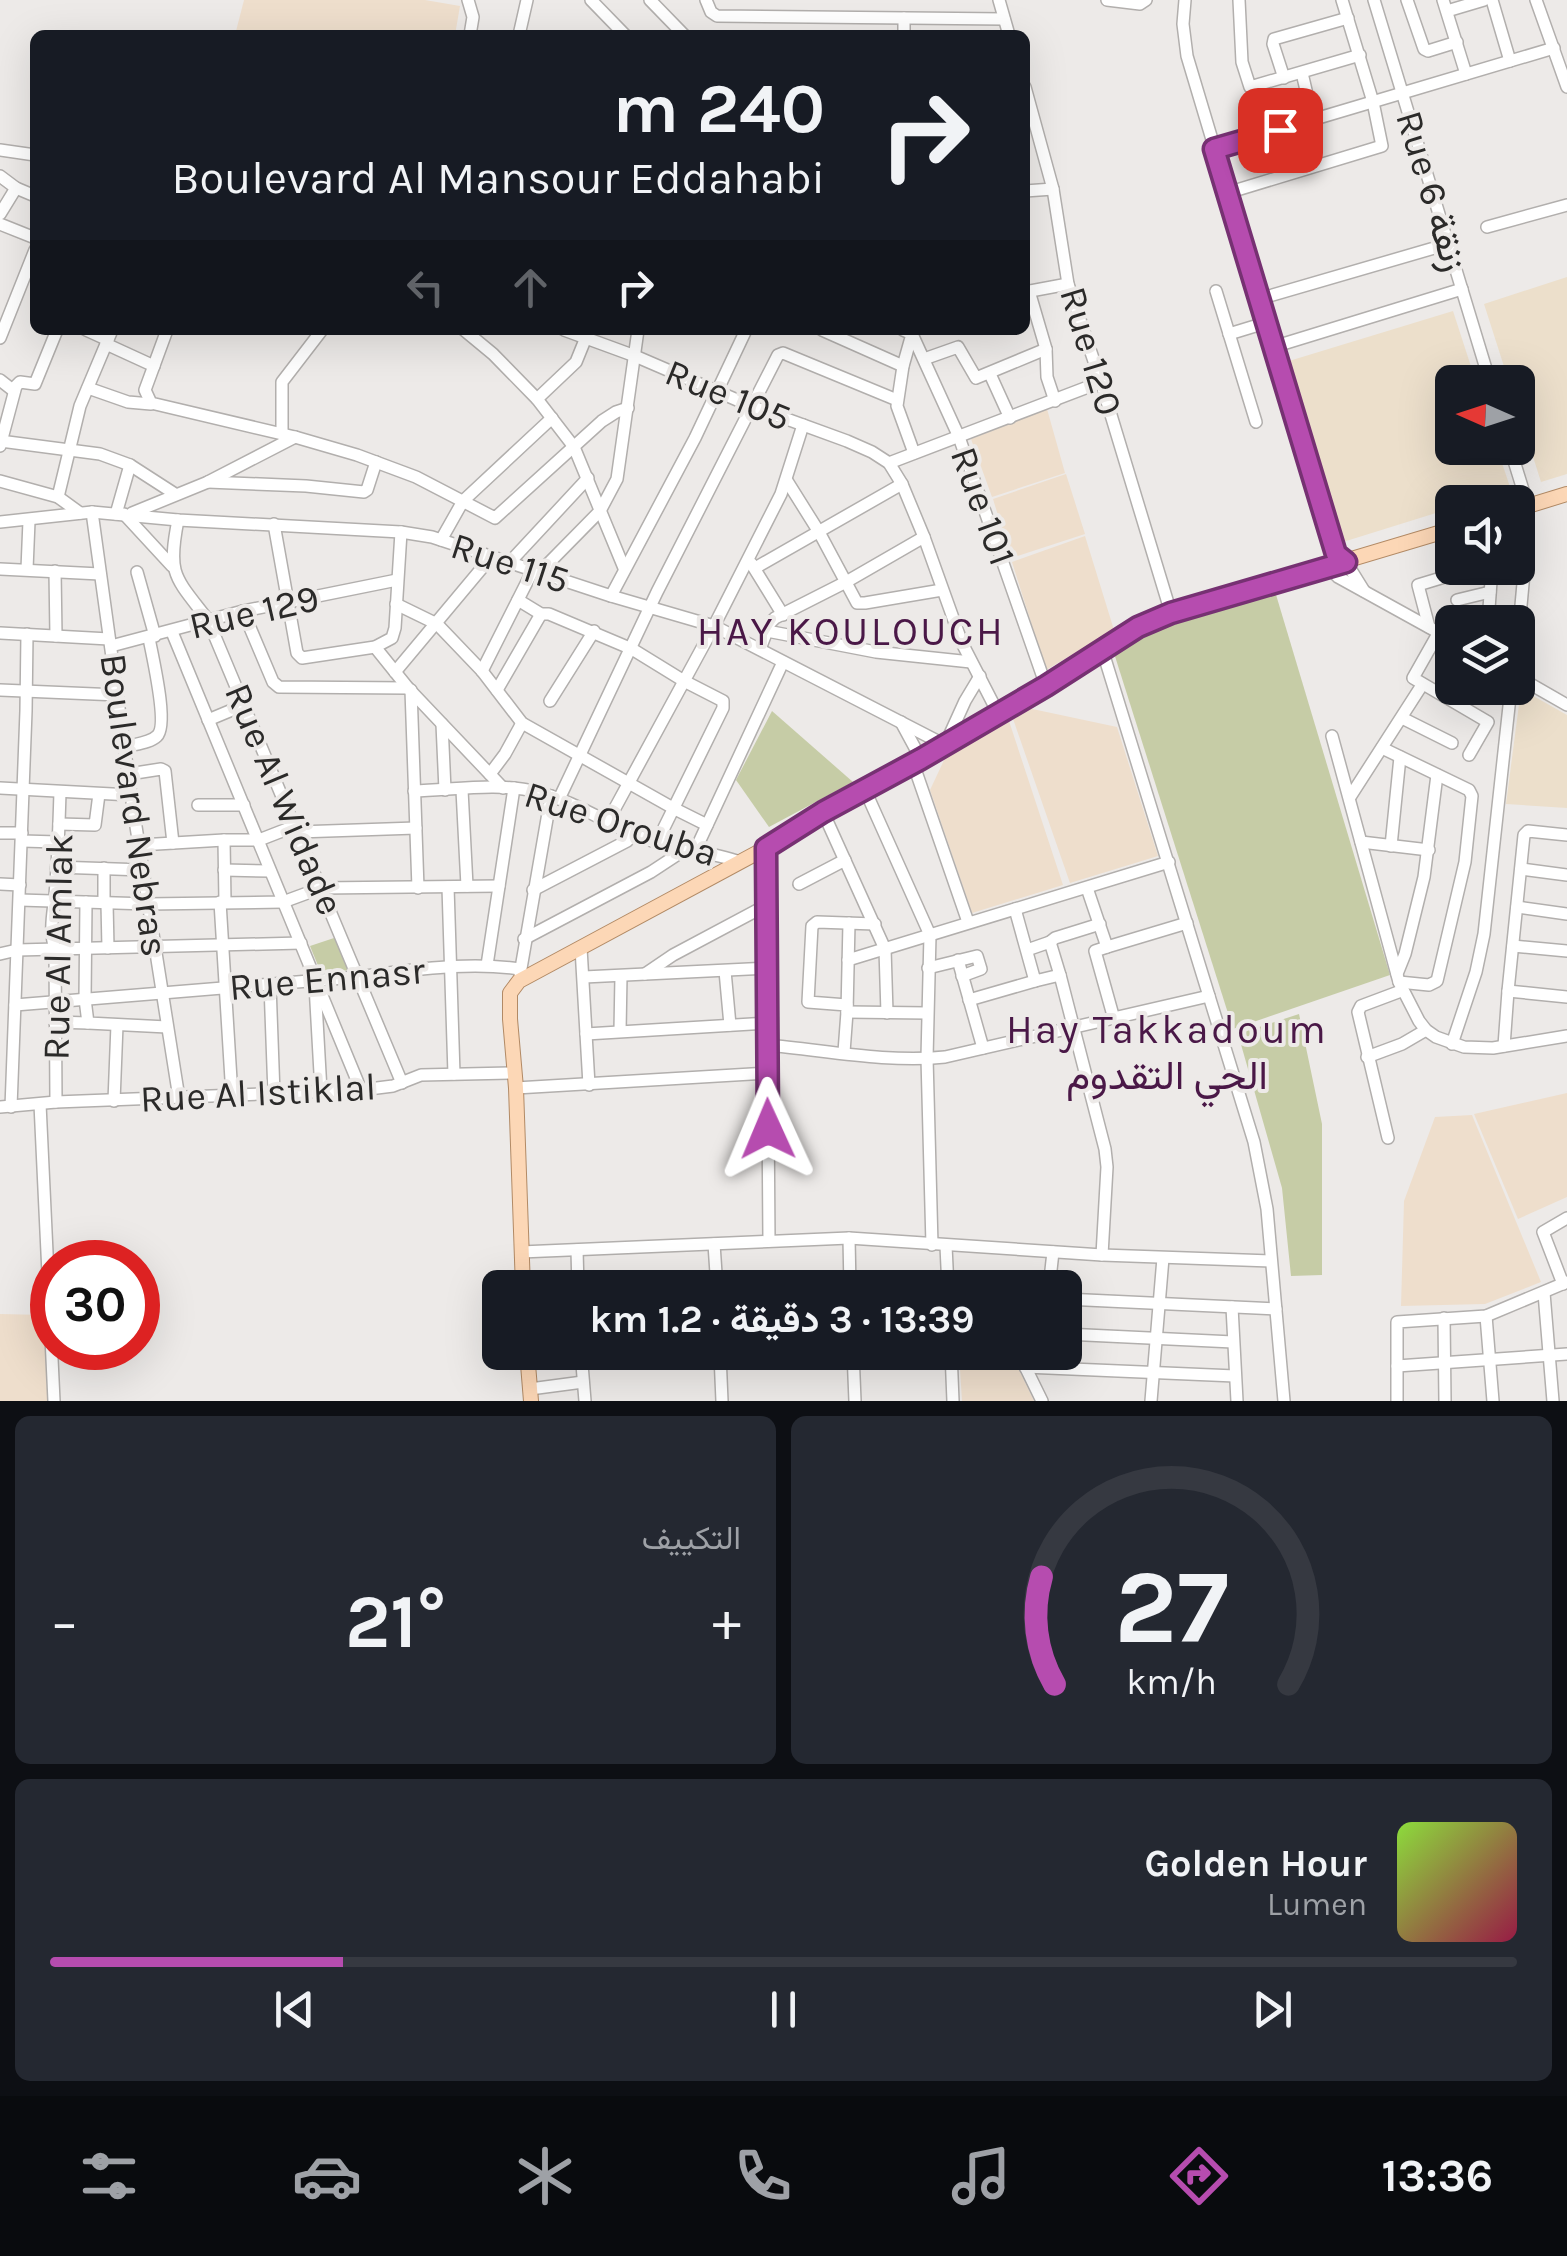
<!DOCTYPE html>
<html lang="ar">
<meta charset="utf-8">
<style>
:root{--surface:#171b24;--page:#242831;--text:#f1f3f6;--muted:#9ea1a6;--line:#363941;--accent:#b64caf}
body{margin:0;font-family:Karla,Vazirmatn,sans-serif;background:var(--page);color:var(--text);direction:rtl;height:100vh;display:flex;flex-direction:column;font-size:38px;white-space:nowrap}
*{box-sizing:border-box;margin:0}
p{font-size:32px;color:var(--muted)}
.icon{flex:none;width:55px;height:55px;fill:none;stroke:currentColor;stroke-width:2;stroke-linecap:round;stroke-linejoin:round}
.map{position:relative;height:1401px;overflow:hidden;direction:ltr}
.side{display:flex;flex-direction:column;gap:15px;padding:15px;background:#0d0f14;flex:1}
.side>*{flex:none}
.hud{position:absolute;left:30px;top:30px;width:1000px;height:305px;border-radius:15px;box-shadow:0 10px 40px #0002;direction:rtl;background:#171b24;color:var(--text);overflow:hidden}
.needle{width:65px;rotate:273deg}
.fabs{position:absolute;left:1435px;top:365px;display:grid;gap:20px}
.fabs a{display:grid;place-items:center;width:100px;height:100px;border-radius:15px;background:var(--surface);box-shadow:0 10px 40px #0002;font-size:50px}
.speed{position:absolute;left:30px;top:1240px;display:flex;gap:20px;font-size:50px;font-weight:700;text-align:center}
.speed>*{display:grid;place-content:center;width:130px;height:130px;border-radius:50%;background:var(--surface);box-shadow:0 10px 40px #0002;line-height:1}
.speed .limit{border:15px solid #d22;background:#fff;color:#111}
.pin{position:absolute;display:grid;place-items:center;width:85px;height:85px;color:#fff;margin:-42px;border-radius:20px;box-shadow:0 5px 15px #0006}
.me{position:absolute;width:110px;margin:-55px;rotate:359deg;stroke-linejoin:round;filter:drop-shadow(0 0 8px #0008)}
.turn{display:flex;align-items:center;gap:35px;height:210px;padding:0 40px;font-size:45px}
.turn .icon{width:130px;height:130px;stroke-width:2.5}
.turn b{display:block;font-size:70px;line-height:85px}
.lanes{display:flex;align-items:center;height:95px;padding:0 40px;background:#0003;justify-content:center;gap:50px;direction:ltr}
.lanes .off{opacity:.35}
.big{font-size:75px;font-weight:700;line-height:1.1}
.side .tile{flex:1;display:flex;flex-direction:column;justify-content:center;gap:15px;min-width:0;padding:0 35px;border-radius:15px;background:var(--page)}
.side .dial{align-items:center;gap:0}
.dial svg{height:260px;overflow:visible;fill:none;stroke:var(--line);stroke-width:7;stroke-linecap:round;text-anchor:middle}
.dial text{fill:var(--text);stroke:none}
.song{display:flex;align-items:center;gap:30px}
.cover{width:120px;height:120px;border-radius:15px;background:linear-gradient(135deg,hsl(90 70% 55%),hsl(340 70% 35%))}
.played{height:10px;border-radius:5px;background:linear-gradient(90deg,var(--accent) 20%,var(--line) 20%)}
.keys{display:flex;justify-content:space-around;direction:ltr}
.heat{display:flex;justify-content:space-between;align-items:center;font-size:55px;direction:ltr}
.side .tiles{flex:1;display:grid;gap:15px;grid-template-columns:1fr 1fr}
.tile:last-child{grid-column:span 2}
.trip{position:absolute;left:482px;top:1270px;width:600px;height:100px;border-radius:15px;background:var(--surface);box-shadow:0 10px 40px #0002;font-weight:700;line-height:100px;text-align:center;direction:rtl}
.tabs{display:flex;height:160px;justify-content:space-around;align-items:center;background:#090b0e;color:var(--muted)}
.tabs .icon{width:70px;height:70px}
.tabs .on{color:var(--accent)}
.tabs b{font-size:45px;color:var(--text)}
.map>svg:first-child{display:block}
.industrial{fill:#ecdfcb}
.education{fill:#eedecc}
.green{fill:#c6cca6}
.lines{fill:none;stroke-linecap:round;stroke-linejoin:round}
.minor-casing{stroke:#b2afad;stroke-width:14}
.major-casing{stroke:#b28a65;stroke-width:16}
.minor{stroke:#fff;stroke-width:11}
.major{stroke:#fcd7b6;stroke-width:14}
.route-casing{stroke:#763172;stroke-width:25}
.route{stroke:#b64caf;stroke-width:18}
.labels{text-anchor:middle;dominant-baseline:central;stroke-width:8;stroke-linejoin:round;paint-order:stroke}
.street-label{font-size:38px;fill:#2b2a29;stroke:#edeae8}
.neighbourhood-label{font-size:40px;letter-spacing:2.5px;fill:#4a1847;stroke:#edeae8}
</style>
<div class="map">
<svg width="1567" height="1401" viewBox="0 0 1567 1401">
<rect width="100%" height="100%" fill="#edeae8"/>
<!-- industrial -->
<g class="industrial">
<path d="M1567,277V474L1541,482L1518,409V382H1509L1484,304Z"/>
<path d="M1453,311L1476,382H1452V448H1497L1511,490L1472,502H1452V508L1343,542L1289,361Z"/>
<path d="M1521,689L1567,715V808L1506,804Z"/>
</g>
<!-- education -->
<g class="education">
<path d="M244,0H425L460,6L455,35H235Z"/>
<path d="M1047,409L1065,473L992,497L971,439Z"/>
<path d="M1066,474L1085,534L1011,558L993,499Z"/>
<path d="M1085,536L1114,630L1046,670L1012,562Z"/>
<path d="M1023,707L1117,727L1158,856L1070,883L1011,713Z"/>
<path d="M1008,718L1063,885L972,913L930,790L945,758Z"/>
<path d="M1567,1093V1197L1518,1219L1474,1114Z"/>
<path d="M1472,1115L1541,1282L1485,1304L1401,1306L1404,1201L1435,1117Z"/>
<path d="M0,1314L45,1315L50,1401H0Z"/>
<path d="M959,1353H1011L1034,1401H962Z"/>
</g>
<!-- green -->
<g class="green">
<path d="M1274,588L1390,975L1233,1029L1113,650L1140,629Z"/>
<path d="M772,711L853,782L769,827L736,780Z"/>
<path d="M337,937L351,970L321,973L310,946Z"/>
<path d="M1299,1014L1322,1124V1275L1291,1276L1282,1188L1238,1034Z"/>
</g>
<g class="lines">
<!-- minor casing -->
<g class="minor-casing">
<g id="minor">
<path d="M468,0L473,17L470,35"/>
<path d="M591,0L625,35"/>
<path d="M650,0L684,35"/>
<path d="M706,0L711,12L717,16L1004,19"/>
<path d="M999,0L1009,35"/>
<path d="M1107,0L1140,4L1146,0"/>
<path d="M1185,0L1183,24L1187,56L1336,554L1346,562L1364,591"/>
<path d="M1239,0L1242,62L1250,87L1360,55"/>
<path d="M1374,0L1490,382"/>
<path d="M1407,0L1424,49L1428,51L1457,42"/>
<path d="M1443,0L1466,74"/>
<path d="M1492,0L1510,61"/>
<path d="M1536,0L1567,87"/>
<path d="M1447,11L1484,0"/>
<path d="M904,18V35"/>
<path d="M519,35L527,0"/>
<path d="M1302,73L1313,120"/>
<path d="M1284,78L1273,44L1274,39L1348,18"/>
<path d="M1025,87L1053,189L1068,284L1101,382L1171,613"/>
<path d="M1214,149L1554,48"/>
<path d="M0,150L35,155"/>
<path d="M0,176L16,188L35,196"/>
<path d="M1025,191L1053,189"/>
<path d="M1227,193L1382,146L1373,102L1342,0"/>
<path d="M0,214L16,188"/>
<path d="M0,224L35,238"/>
<path d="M1487,227L1567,205"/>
<path d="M1029,291L1046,349L1047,377L1055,401"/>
<path d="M1216,291L1256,422"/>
<path d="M1025,292L1068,284"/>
<path d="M1259,299L1448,244"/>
<path d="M86,330L108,340"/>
<path d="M167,330L145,390L151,403L295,437L357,455L416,477L495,518L602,421L616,412L628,408"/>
<path d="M464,330L493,354L537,399L574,447L624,568"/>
<path d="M564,330L635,356L751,406L847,441L872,452L889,463L902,484L924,537L962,643L998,713"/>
<path d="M822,330L903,366"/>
<path d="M903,330L912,334L903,366L897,406L914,453"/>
<path d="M913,330L912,334L959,437L1046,686"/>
<path d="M1229,334L1265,323"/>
<path d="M0,338L35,250"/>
<path d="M106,344L154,366"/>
<path d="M1273,347L1462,289"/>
<path d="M924,359L958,347L976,378L1046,349"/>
<path d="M990,374L1010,418"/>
<path d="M0,380L14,391"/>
<path d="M88,388L128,402L151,404"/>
<path d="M537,399L576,362L589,330"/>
<path d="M282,434V382L322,330"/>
<path d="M0,441L100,454L130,465L175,494"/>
<path d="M0,446L16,386L20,382L35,384L57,330"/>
<path d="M1510,448L1528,506L1526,551L1518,638"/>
<path d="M889,463L1101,382"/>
<path d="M0,481L58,497L80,513"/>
<path d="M787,481L819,532L857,603H865L942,590"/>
<path d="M208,482L306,486L364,492L367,490L376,462"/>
<path d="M58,497L80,406L112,330"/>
<path d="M92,512L131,795L179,1098"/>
<path d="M132,513L208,482L295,437"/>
<path d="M116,514L130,465"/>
<path d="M124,514L172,566"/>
<path d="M178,520C167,575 175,577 208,620L402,1083"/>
<path d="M0,522L92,512L178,520L401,532L432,537L611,596L714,626L945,745L965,701L980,676"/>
<path d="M274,524L297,653L302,658L375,647L392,638L395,628L401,532"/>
<path d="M441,540L463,501L552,418"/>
<path d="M1332,561L1329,568L1338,577L1452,640"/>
<path d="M510,562L588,478"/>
<path d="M751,563L783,615"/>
<path d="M755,568L902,484"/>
<path d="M0,569L100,574"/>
<path d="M27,569L29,521"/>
<path d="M55,571L56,636"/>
<path d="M137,572L155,636"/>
<path d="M540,572L600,511L617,479L638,330"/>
<path d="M611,596L695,438L746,330"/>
<path d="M518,600L541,614H549L632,649L684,681L723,701V708L657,842"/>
<path d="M1457,600L1490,592"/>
<path d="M396,604L437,624L482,671L522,723L673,808L707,825"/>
<path d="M243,611L273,682L279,687L408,688"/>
<path d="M1488,622L1492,568"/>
<path d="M1429,627L1418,585L1474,568"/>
<path d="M767,631L876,652L971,662"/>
<path d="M172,632L361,1090"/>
<path d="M1439,632L1413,678L1488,722L1469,755"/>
<path d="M0,633L109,639"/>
<path d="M111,646L243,611L397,580"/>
<path d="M375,647L408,688L503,788"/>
<path d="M760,649L770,623L775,618L846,582L924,537"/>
<path d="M1102,649L1254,1142L1267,1209L1284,1401"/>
<path d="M482,671L533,570"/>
<path d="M395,672L492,556"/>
<path d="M1518,677L1567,705"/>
<path d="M0,690L118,695"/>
<path d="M411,690L418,888"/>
<path d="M497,690L541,614"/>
<path d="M550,701L594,631"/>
<path d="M1402,718L1452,743"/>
<path d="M208,720L244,705"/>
<path d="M901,722L921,759"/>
<path d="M442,724L445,790"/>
<path d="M1332,736L1399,982L1419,1021L1426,1030L1436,1037L1464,1047L1493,1048L1567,1036"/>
<path d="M125,747C135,744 150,743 157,736C169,725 152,655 149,638"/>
<path d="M1382,748L1469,790L1472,796L1465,862L1437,981L1429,985L1399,982"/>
<path d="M913,763L968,922"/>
<path d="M129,774L161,769L165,771L173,843"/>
<path d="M490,774L505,754L522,723"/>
<path d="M0,788L131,795"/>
<path d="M462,790L467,886"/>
<path d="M865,790L930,935L927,1058L932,1245"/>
<path d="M414,791C454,790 498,782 537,792C575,801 607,824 643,838C674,849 708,851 740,862"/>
<path d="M1350,797L1422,685"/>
<path d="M559,799L657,592L778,355L783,353L897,400"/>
<path d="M198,805H244"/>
<path d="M823,812L885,949L887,1013"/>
<path d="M608,821L714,626L781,494L803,425"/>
<path d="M59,824L95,825L99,794"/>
<path d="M298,832L416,828"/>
<path d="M0,833H22"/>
<path d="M224,840L225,902"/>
<path d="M22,841L58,842"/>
<path d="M1361,842L1429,850"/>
<path d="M140,845L224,840H259L295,826"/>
<path d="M1391,846L1400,757"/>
<path d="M766,848L769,1241"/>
<path d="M695,851L783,662"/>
<path d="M56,867L144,870"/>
<path d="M104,868V903"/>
<path d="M1521,869L1567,875"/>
<path d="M224,870L270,871"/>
<path d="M0,884L20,885"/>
<path d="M799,884L845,860"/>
<path d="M448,887L454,1074"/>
<path d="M1087,888L1107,947L1095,951L1114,1019"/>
<path d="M533,890L627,841L634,834"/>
<path d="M20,900L148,904L283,902L321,888L499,886"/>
<path d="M86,902L85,999L88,1023L167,1027"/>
<path d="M220,902L232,1096"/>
<path d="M107,903L108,948"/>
<path d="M1517,907L1567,914"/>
<path d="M1015,909L1035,981L1060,975L1050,942L1027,950"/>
<path d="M524,939L651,872L686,849"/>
<path d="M1050,942L1055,938L1100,924"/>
<path d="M1513,946L1567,951"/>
<path d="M1107,947L1187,923"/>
<path d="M581,948L589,1085"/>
<path d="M0,954L17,950L301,943"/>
<path d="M848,960L1169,862"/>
<path d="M958,960L983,1048"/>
<path d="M487,965L514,788"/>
<path d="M928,968L977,956L981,969L962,976"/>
<path d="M725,971L730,1025"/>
<path d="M520,974L551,796"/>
<path d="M645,974L673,955L767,905"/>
<path d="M1397,974L1405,954L1424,877L1437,775"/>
<path d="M1060,975L1105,1149L1107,1167L1102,1255"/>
<path d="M584,977L767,968"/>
<path d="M270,985L274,1094"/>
<path d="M315,985L321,1091"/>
<path d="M1508,991L1567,997"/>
<path d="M969,1000L1035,981"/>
<path d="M15,1005C117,997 219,988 321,980C387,976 453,959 520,969"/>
<path d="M847,1005L808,1002L812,926L817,922L875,924"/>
<path d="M847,1012L927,1013"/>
<path d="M55,1022L88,1023"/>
<path d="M620,1031L621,976"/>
<path d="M586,1034L767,1023"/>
<path d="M1452,1044L1476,972L1484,934L1511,688"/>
<path d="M767,1045C825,1050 887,1063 945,1057L1209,996"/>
<path d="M1504,1046L1508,991L1524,835L1528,831L1567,835"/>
<path d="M844,1052L847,1012L849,923"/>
<path d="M1367,1057L1402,1044L1426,1030"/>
<path d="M516,1088L767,1073"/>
<path d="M114,1101L117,1025"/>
<path d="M56,1102L55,949C49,931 53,914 55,895C58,860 59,826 60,792"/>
<path d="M40,1104L54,1401"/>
<path d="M0,1107L56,1102L361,1090L393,1086L421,1075L515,1073"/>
<path d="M11,1107L26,711L27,634"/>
<path d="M1388,1138L1358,1012L1361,1006L1401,991"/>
<path d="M849,1238L850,1288"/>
<path d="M714,1244L717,1288"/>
<path d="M946,1246L948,1288"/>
<path d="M577,1250L578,1288"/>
<path d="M521,1252L849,1238L1102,1255L1271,1261"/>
<path d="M1563,1284L1543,1232L1567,1218"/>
<path d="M1049,1288L1053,1252"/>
<path d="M1544,1293L1553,1401"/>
<path d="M1065,1299L1276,1309"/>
<path d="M1232,1307L1237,1401"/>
<path d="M1486,1316L1493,1401"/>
<path d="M1444,1318L1445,1401"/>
<path d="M1065,1334L1233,1342"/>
<path d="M581,1352L585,1401"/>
<path d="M625,1352L626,1359L637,1362L720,1360L802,1352"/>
<path d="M853,1352L855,1401"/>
<path d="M951,1352L953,1401"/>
<path d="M1018,1352L1042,1401"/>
<path d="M720,1355L722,1401"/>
<path d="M1397,1366L1567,1354"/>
<path d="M1025,1367L1235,1376"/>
<path d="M530,1389L583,1382"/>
<path d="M1151,1401L1163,1258"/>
<path d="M1397,1401V1322L1486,1316L1567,1282"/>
</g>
</g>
<!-- major casing -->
<g class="major-casing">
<g id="major">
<path d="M1518,509L1567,494"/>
<path d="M523,1288L516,1088L510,1019V993L519,981L766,848L823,812L921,759L1046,686L1126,633L1171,613L1452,529"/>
<path d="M527,1352L531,1401"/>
</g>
</g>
<!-- minor -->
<use href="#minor" class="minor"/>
<!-- major -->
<use href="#major" class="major"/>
</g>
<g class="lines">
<!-- route casing -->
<g class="route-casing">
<path id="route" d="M768,1129L766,848L823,812L921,759L1046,686L1138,627L1171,613L1346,562L1336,554L1214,149L1280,130"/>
</g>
<!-- route -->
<use href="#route" class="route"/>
</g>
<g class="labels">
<!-- street labels -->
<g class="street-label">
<text transform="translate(1432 191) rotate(73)">Rue 6 زنقة</text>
<text transform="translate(1091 351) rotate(73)">Rue 120</text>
<text transform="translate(728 395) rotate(22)">Rue 105</text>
<text transform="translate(983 506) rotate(70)">Rue 101</text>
<text transform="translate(510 563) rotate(18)">Rue 115</text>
<text transform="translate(254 612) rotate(-13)">Rue 129</text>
<text transform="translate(284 799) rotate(67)">Rue Al Widade</text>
<text transform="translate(134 805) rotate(82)">Boulevard Nebras</text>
<text transform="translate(621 824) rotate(18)">Rue Orouba</text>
<text transform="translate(58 947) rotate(-89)">Rue Al Amlak</text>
<text transform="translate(327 979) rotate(-5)">Rue Ennasr</text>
<text transform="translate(258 1093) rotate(-3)">Rue Al Istiklal</text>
</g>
<!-- neighbourhood labels -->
<g class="neighbourhood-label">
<text x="851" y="631">HAY KOULOUCH</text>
<text x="1167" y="1029">Hay Takkadoum<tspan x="1167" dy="46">الحي التقدوم</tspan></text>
</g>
</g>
</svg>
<div class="fabs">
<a><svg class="needle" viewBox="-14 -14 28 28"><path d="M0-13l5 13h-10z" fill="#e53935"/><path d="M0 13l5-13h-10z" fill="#9ea1a6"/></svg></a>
<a><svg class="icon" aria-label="sound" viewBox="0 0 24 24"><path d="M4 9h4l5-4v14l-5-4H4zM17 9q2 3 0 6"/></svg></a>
<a><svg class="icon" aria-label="layers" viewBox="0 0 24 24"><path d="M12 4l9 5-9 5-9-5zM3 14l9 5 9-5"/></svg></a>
</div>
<div class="speed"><div class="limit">30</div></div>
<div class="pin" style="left:1280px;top:130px;background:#d93025"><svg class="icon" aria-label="arrive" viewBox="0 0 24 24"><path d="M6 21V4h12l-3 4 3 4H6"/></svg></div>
<svg class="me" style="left:768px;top:1129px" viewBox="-20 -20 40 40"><path d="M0-17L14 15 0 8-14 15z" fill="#b64caf" stroke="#fff" stroke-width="4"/></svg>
<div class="trip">13:39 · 3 دقيقة · 1.2 km</div>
<div class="hud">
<div class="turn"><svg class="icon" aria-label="right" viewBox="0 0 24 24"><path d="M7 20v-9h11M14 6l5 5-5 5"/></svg><div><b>240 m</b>Boulevard Al Mansour Eddahabi</div></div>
<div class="lanes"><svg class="icon off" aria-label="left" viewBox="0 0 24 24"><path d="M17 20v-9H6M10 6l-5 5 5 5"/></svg><svg class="icon off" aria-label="ahead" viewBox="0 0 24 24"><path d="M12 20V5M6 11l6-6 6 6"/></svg><svg class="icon" aria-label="right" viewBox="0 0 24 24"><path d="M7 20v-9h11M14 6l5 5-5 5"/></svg></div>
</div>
</div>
<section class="side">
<div class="tiles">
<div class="tile dial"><svg viewBox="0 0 100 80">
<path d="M14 69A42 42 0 1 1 86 69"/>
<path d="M14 69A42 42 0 0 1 10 36" stroke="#b64caf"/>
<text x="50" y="56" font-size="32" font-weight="700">27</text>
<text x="50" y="72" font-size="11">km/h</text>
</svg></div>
<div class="tile"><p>التكييف</p>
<div class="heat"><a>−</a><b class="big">21°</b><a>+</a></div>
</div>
<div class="tile">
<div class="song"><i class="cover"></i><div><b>Golden Hour</b><p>Lumen</p></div></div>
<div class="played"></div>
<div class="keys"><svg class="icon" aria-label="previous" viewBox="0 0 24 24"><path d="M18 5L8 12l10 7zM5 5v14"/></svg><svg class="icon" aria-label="pause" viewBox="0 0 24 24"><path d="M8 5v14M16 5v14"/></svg><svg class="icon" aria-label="next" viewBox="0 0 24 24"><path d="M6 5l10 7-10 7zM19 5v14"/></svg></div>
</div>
</div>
</section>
<nav class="tabs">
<b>13:36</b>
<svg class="icon on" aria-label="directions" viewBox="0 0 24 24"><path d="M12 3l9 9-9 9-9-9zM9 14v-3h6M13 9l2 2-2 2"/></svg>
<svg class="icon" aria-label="music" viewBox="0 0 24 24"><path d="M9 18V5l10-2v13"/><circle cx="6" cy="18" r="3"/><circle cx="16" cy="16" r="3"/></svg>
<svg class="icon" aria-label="phone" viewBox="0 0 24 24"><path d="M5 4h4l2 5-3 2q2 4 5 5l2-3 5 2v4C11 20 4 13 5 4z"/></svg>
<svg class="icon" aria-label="climate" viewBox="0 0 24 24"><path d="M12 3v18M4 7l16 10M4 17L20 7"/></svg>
<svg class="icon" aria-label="car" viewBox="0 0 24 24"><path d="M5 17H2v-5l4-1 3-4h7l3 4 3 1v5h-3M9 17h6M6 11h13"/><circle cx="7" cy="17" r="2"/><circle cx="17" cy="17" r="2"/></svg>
<svg class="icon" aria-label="filters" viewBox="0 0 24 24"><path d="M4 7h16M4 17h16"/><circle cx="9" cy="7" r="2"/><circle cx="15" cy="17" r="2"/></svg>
</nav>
